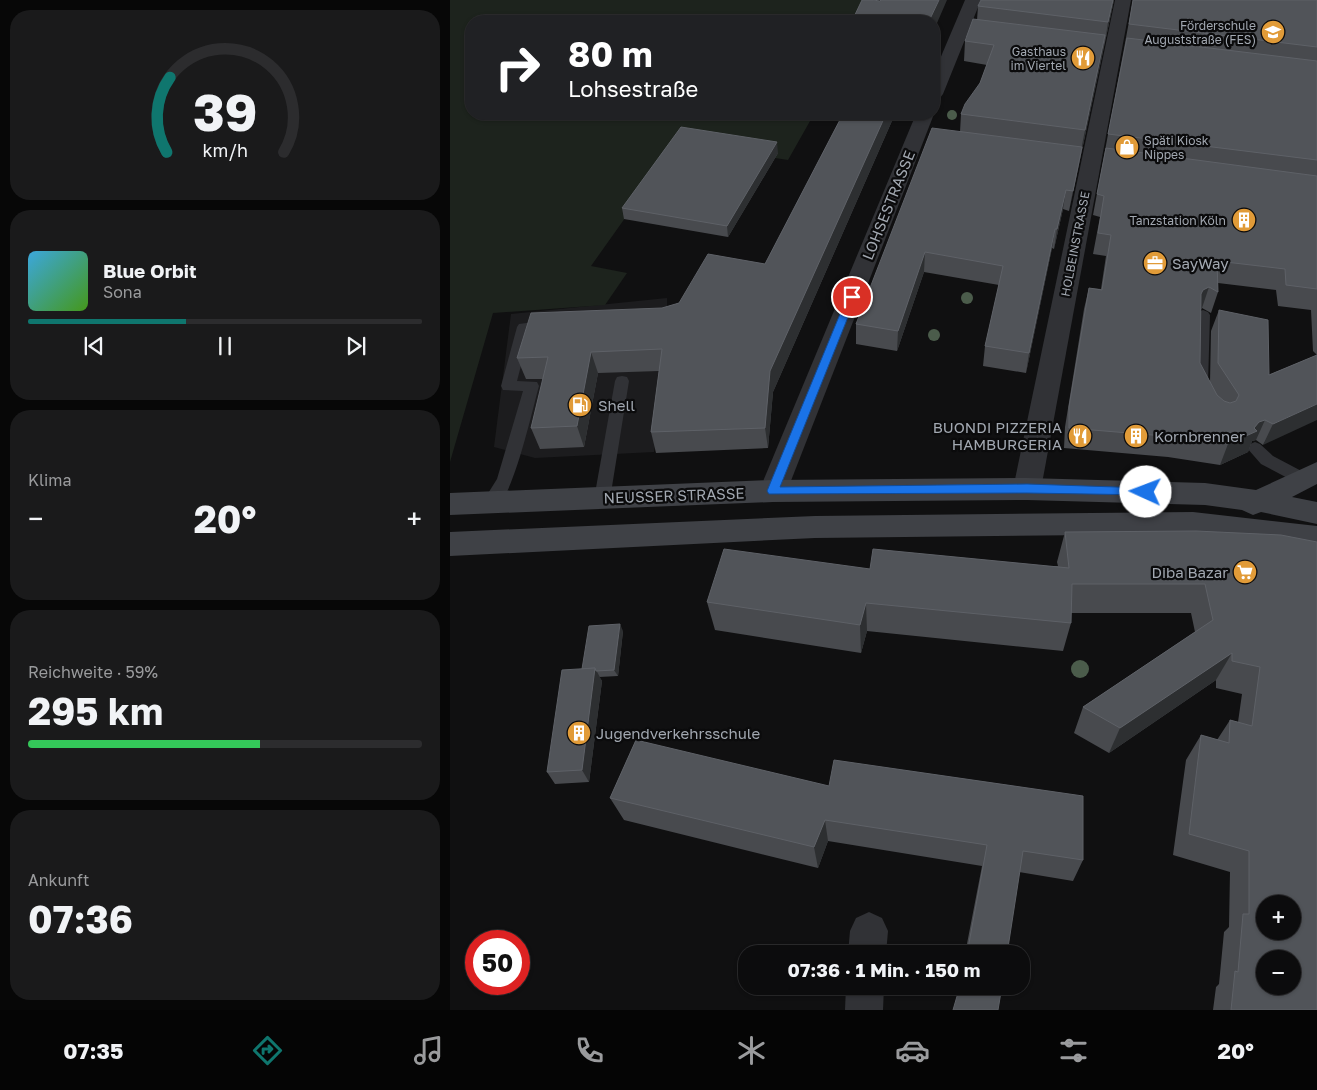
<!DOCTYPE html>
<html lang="de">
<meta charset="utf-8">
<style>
:root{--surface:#0c0c0d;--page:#1a1a1b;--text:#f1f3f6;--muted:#9a9b9d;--line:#2c2c2e;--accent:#0f766e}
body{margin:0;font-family:"Golos Text",sans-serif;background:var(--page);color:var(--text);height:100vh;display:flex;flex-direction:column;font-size:19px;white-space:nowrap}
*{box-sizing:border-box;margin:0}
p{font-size:16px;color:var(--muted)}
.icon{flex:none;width:28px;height:28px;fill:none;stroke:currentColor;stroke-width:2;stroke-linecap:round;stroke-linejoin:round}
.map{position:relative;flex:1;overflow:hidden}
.sheet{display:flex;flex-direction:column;gap:10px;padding:10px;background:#070707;width:450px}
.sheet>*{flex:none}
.banner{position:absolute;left:15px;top:15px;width:475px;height:105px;border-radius:20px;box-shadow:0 1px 4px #0004,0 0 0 1px var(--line);background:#202124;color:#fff;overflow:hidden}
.buttons{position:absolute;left:806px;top:895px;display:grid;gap:10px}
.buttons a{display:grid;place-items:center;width:45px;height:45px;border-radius:50%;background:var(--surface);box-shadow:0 1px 4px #0004,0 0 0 1px var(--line);font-size:25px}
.speed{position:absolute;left:15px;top:930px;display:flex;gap:10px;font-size:25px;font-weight:700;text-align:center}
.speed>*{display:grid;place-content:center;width:65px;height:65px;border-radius:50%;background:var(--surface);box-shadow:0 1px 4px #0004,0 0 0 1px var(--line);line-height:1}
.speed .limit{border:8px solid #d22;background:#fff;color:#111}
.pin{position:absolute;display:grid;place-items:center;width:42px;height:42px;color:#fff;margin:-21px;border:2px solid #fff;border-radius:50%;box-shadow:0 1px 5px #0007}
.me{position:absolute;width:55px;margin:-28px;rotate:272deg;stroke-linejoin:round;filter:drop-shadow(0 0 4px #0008)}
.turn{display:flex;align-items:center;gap:18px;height:105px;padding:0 20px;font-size:22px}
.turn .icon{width:65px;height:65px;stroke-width:2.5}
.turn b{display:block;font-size:35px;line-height:42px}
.big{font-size:38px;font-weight:700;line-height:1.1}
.sheet .widget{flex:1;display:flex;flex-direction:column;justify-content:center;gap:8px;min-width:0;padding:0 18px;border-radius:20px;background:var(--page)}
.sheet .dial{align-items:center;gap:0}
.dial svg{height:130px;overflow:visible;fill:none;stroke:var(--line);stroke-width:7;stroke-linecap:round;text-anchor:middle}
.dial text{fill:var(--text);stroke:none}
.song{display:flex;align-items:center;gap:15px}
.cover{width:60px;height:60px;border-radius:8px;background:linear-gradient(135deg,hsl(200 70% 55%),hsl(100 70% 35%))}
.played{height:5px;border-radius:2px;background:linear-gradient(90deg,var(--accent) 40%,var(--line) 40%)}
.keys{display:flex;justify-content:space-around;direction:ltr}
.heat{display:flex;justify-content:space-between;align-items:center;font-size:28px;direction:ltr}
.charge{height:8px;border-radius:4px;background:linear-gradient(90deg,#34c759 59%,var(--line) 0)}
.trip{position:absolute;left:288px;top:945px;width:292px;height:50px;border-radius:20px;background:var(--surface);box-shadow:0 1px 4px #0004,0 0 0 1px var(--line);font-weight:700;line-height:50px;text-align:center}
.menu{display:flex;height:80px;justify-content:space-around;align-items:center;background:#050505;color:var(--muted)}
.menu .icon{width:35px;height:35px}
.menu .selected{color:var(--accent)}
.menu b{font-size:22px;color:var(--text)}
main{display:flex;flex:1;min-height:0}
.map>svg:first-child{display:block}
.built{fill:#1c1c1e}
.green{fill:#1d231d}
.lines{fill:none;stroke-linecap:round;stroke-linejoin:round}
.lane{fill:#313236;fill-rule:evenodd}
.street{fill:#313236;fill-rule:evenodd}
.secondary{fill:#3f4146;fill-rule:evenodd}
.tree{fill:#4b5c4b}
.wall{fill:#484a4e}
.shaded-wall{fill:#2d2f31}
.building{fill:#515459;stroke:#5e6167;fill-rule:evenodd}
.route{fill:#1a73e8;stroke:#114b97}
.labels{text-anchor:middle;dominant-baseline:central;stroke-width:4.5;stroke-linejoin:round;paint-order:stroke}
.far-poi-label{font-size:12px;fill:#a2a8b1;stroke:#0b0b0c;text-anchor:end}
.far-street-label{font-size:12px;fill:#a2a8b1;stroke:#0b0b0c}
.street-label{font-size:15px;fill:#a2a8b1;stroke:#0b0b0c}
.poi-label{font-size:15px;fill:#a2a8b1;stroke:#0b0b0c;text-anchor:start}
</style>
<main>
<section class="sheet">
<div class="widget dial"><svg viewBox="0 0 100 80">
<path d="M14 69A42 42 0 1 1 86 69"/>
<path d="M14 69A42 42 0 0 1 16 23" stroke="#0f766e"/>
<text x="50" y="56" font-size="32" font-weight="700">39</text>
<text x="50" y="72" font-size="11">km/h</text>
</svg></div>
<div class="widget">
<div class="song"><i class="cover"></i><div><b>Blue Orbit</b><p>Sona</p></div></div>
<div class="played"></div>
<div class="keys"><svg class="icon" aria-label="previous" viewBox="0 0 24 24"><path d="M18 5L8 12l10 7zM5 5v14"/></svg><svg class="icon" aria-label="pause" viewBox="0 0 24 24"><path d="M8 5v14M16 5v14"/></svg><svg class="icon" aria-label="next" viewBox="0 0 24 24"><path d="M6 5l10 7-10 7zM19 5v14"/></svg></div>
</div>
<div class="widget"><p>Klima</p>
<div class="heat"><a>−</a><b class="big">20°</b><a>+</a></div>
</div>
<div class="widget"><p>Reichweite · 59%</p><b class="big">295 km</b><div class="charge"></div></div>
<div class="widget"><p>Ankunft</p><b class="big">07:36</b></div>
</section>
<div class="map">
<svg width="867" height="1010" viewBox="0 0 867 1010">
<rect width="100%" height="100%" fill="#101011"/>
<!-- built -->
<path class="built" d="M217,298V363L204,452L85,458L44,447L61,314Z"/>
<!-- green -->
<path class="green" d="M0,0H420L411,21H21V114H364L338,160L287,152L234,135L141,266L177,273L155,305L43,313L0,462Z"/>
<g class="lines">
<!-- lane -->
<g class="lane">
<path d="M753,310L758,312L760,315L758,384L760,387L758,391L753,392L748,391L744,384L746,315L748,312Z"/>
<path d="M99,320L104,322L106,325L104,328L80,331L67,381L87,382L89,386C82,411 64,494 46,508C42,510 38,509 34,508L32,503L47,479L73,391L53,390L51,386L67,327L69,324Z"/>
<path d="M172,376L177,377L179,381L160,499L158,503L152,505L146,503L144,499L165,381L167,377Z"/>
<path d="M805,442L810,444L823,456L859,475L861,479L859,483L853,485L847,483L811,464L797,448L800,444Z"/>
</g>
<!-- street -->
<g class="street">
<path d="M515,0H531L520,27L561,32L563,36L561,40L555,41L516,37L493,94L490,98L484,99V73Z"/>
<path d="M665,0H681L591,489L587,496L577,500L567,496L563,489Z"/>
<path d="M484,113V114L337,491L333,498L323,502L313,498L309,491L466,114Z"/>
<path d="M419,912L432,918L438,931L436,954H398L400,931L406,918Z"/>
<path d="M396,986H434L433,1010H395Z"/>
</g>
<!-- secondary -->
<g class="secondary">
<path d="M867,462V484L842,497L867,502V524L811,512L803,515L792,510L755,505L577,500L323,502L0,515V493L323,480L577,478L755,483L806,490Z"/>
<path d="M743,512L867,526V548L792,538L743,534L365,538L0,556V532L365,516Z"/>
</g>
</g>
<!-- trees -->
<g class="tree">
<circle cx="502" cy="115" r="5"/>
<circle cx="517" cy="298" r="6"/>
<circle cx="484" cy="335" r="6"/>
<circle cx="630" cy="669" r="9"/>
</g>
<!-- wall -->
<g class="wall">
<path d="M664,0L619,211L613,209L604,249L602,248L576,373L533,366L535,346L549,285L474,272L447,351L406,344V324L510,132L511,114L530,83L537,65L514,61L515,41L527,20L528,6Z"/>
<path d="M683,0H867V355L863,351L861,310L828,306L826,290L768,283V292L761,313L752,308L751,309L750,363L760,382L761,331L769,310L819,375L867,355L813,445L806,440L802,441L798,452L770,465L718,457L614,448L615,427L634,309L639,288L651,289L656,256L643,254L650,217L643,215Z"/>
<path d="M393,114H445L323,392L318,448L206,453L201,432L209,371L148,373L134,447L90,449L81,428L93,379H76L67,358L212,308L229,303L315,264Z"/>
<path d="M328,153L278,237L174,219L172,208Z"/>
<path d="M615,532L831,535L867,1010H763L766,987L769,984L774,932L779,927L780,872L723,855L736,760L751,735L767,740L780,720L788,722L792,694L766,688V680L659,753L624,733L633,707L745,632L741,613H621V623L613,651L417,631L411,653L265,630L257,602L420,569L608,566L607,562Z"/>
<path d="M173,631L168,676L149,677L152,681L139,782L105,784L97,772L132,669Z"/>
<path d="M186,740L633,860L623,881L569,872L557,954H515L532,866L378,841L368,868L174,820L160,798Z"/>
</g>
<!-- shaded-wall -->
<g class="shaded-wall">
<path d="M489,0H497L484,30V21H479Z"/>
<path d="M663,0H664L655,42L658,22Z"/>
<path d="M655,35L652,56L619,211L635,130Z"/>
<path d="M436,114H445L323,392L318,448L315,428L320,371Z"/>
<path d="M327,142L328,153L278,237L277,226Z"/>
<path d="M616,190L613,209L604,249L607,229Z"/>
<path d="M605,229L602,248L576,373L579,353Z"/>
<path d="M475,252L474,272L447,351L448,331Z"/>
<path d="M759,287L752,308L746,311L751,294L753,290Z"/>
<path d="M141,352L148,373L134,447L127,426Z"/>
<path d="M867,404V420L813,445L823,424Z"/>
<path d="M815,420L806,440L802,441L798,452L770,465L778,444L804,428L809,422Z"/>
<path d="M416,603L417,631L411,653L410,625Z"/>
<path d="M170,624L173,631L168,676L164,670Z"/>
<path d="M782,653L766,680L659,753L670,728Z"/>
<path d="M145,668L152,681L139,782L132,770Z"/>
<path d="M375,820L378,841L368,868L364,847Z"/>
</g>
<!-- building -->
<g class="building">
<path d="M412,0H423L430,1L431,0H489L479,21H402Z"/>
<path d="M531,0H663L658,22L528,6Z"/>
<path d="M683,0H867V47L679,24Z"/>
<path d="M523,19L655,35L635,130L511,114L515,104L530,83L544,45L515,41Z"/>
<path d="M677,38L867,61V160L658,134Z"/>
<path d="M393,114H436L320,371L315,428L201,432L212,349L141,352L127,426L81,428L98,357L67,358L81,313L212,308L229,303L258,254L315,264Z"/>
<path d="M231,127L327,142L277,226L172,208Z"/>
<path d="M482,128L632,147L623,191L616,190L607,229H605L579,353L535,346L553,266L475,252L448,331L406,324Z"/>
<path d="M656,148L867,176V289L836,285L835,269L767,261L768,292L759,287L753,290L751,294L750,363L767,395L774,401L780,403L786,401L789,395L768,363L769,310L818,320L819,375L867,355V404L823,424L815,420L809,422L804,428L807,431L778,444L726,437L619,428V407L639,288L652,290L661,235L648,233L654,196L647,194Z"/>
<path d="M746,531L831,535L867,542V1010H781L785,971L788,972L793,914H799V851L739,834L751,735L779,743L780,720L802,726L810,667L782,661V653L670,728L633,707L763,620L755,584H622L621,623L416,603L410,625L257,602L274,549L420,569L423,549L619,568L615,532ZM815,904H842V931H815ZM815,959H842V986H815Z"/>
<path d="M170,624L164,670L146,671L145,668L132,669L139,626Z"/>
<path d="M145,668L132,770L97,772L112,670Z"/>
<path d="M186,740L379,786L384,760L633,796V860L573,851L557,954H517L537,845L375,820L364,847L160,798Z"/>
<path d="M510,986H552L548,1010H503Z"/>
</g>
<!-- route -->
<path class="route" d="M402,294L406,297L330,487L577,484L696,488L700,489L701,492L700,495L577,493L319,494L317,491L397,297Z"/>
<!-- icons -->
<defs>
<g id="school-disc" transform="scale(1.25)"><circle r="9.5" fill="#e19b38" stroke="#0b0b0c"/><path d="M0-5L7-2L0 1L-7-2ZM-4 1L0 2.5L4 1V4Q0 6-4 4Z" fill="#fff"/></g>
<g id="restaurant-disc" transform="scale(1.25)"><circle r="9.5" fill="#e19b38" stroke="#0b0b0c"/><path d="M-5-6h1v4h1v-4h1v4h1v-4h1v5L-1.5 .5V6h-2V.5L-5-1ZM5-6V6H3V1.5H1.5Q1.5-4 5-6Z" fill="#fff"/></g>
<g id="shop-disc" transform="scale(1.25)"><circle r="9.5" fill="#e19b38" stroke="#0b0b0c"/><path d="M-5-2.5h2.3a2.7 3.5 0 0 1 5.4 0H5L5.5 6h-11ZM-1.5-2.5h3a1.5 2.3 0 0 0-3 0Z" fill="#fff"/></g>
<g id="building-disc" transform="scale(1.25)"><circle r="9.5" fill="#e19b38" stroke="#0b0b0c"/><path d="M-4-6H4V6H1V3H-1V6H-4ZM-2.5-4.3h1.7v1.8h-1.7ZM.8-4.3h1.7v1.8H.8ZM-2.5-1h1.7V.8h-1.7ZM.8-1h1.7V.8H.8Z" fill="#fff"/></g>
<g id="office-disc" transform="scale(1.25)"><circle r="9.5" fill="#e19b38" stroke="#0b0b0c"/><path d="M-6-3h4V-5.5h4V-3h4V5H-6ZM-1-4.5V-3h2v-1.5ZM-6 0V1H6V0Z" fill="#fff"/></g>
<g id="fuel-disc" transform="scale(1.25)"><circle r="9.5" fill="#e19b38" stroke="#0b0b0c"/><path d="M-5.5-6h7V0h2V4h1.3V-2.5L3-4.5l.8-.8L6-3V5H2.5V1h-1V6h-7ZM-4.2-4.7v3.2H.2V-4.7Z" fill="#fff"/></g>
<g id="supermarket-disc" transform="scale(1.25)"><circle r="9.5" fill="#e19b38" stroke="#0b0b0c"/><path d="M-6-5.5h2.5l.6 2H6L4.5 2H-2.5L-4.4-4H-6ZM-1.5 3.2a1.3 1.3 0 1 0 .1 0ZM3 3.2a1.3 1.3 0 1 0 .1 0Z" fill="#fff"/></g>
</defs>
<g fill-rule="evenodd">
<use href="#school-disc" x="823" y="32"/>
<use href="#restaurant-disc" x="633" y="58"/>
<use href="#shop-disc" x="677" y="147"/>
<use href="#building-disc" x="794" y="220"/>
<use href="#office-disc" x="705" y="263"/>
<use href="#fuel-disc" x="130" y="405"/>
<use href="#restaurant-disc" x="630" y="436"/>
<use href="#building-disc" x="686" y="436"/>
<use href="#supermarket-disc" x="795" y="572"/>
<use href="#building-disc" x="129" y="733"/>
</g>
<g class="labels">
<!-- far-poi labels -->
<g class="far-poi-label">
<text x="806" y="25">Förderschule<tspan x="806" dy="14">Auguststraße (FES)</tspan></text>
<text x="616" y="51">Gasthaus<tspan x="616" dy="14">im Viertel</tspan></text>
<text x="694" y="140" text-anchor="start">Späti Kiosk<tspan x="694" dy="14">Nippes</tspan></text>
<text x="776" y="220">Tanzstation Köln</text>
</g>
<!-- far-street labels -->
<g class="far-street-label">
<text transform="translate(625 244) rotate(-79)">HOLBEINSTRASSE</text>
</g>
<!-- street labels -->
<g class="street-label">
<text transform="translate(438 205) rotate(-68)">LOHSESTRASSE</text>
<text transform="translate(224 495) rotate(-2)">NEUSSER STRASSE</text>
</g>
<!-- poi labels -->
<g class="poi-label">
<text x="722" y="263">SayWay</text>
<text x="148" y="405">Shell</text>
<text x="612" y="427" text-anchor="end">BUONDI PIZZERIA<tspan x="612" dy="17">HAMBURGERIA</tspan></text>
<text x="704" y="436">Kornbrenner</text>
<text x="778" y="572" text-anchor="end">Diba Bazar</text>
<text x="146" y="733">Jugendverkehrsschule</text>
</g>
</g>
</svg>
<div class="buttons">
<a>+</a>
<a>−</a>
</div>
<div class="speed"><div class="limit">50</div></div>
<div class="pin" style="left:402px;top:297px;background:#d93025"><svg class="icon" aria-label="arrive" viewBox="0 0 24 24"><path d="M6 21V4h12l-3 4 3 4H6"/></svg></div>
<svg class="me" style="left:696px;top:492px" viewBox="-20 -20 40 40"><circle r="19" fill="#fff"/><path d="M0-13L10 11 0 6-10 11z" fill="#1a73e8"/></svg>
<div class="trip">07:36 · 1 Min. · 150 m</div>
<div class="banner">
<div class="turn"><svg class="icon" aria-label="right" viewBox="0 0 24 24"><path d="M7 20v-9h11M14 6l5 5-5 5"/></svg><div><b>80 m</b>Lohsestraße</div></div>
</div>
</div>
</main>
<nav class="menu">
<b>07:35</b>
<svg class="icon selected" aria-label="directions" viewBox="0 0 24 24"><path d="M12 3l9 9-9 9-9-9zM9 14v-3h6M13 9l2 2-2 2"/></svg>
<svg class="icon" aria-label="music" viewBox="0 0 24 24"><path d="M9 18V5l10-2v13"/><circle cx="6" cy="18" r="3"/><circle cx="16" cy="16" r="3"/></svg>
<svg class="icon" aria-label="phone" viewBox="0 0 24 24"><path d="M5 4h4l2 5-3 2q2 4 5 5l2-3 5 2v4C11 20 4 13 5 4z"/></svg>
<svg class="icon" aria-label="climate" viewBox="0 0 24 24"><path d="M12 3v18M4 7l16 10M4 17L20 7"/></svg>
<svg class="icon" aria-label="car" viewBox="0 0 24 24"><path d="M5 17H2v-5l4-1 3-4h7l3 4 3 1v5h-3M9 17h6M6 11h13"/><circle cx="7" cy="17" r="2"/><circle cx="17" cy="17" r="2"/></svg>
<svg class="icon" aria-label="filters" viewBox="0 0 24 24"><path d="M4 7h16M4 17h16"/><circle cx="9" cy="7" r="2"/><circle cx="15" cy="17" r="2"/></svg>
<b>20°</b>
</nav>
